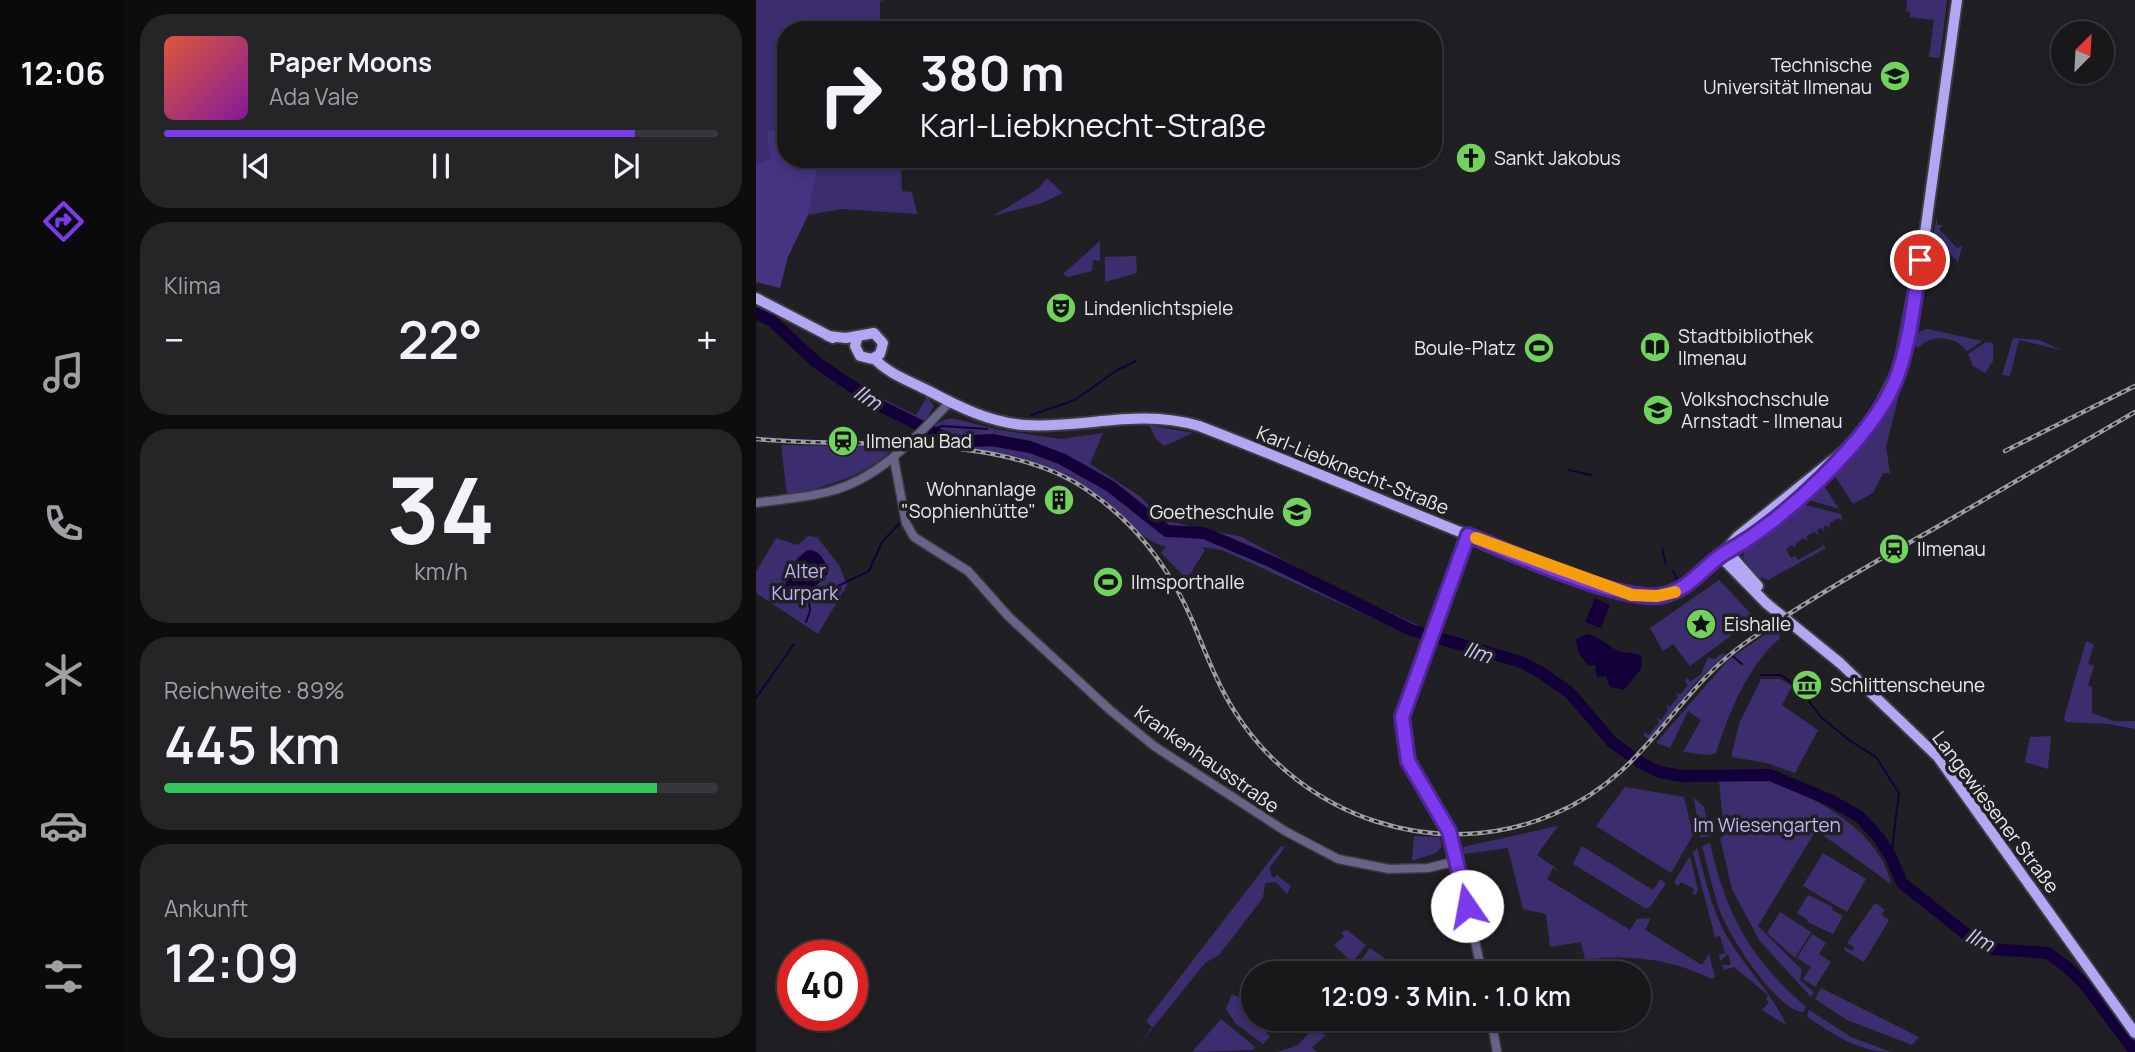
<!DOCTYPE html>
<html lang="de">
<meta charset="utf-8">
<style>
:root{--surface:#18181b;--page:#252528;--text:#f1f3f6;--muted:#9fa0a3;--line:#36373a;--accent:#7c3aed}
body{margin:0;font-family:Manrope,sans-serif;background:var(--page);color:var(--text);height:100vh;display:flex;flex-direction:column;font-size:26px;white-space:nowrap}
*{box-sizing:border-box;margin:0}
p{font-size:23px;color:var(--muted)}
.icon{flex:none;width:38px;height:38px;fill:none;stroke:currentColor;stroke-width:2;stroke-linecap:round;stroke-linejoin:round}
.map{position:relative;flex:1;overflow:hidden}
.panel{display:flex;flex-direction:column;gap:14px;padding:14px;background:#0d0d0f;width:630px}
.panel>*{flex:none}
.guide{position:absolute;left:21px;top:21px;width:665px;height:147px;border-radius:28px;box-shadow:0 4px 10px #0003,0 0 0 2px var(--line);background:#18181b;color:var(--text);overflow:hidden}
.needle{width:46px;rotate:24deg}
.controls{position:absolute;left:1295px;top:21px;display:grid;gap:14px}
.controls a{display:grid;place-items:center;width:63px;height:63px;border-radius:50%;background:var(--surface);box-shadow:0 4px 10px #0003,0 0 0 2px var(--line);font-size:35px}
.speed{position:absolute;left:21px;top:940px;display:flex;gap:14px;font-size:35px;font-weight:700;text-align:center}
.speed>*{display:grid;place-content:center;width:91px;height:91px;border-radius:50%;background:var(--surface);box-shadow:0 4px 10px #0003,0 0 0 2px var(--line);line-height:1}
.speed .limit{border:10px solid #d22;background:#fff;color:#111}
.pin{position:absolute;display:grid;place-items:center;width:60px;height:60px;color:#fff;margin:-30px;border:4px solid #fff;border-radius:50%;box-shadow:0 2px 7px #0007}
.me{position:absolute;width:77px;margin:-38px;rotate:348deg;stroke-linejoin:round;filter:drop-shadow(0 0 5px #0008)}
.turn{display:flex;align-items:center;gap:24px;height:147px;padding:0 28px;font-size:32px}
.turn .icon{width:91px;height:91px;stroke-width:2.5}
.turn b{display:block;font-size:49px;line-height:60px}
.big{font-size:52px;font-weight:600;line-height:1.1}
.panel .tile{flex:1;display:flex;flex-direction:column;justify-content:center;gap:10px;min-width:0;padding:0 24px;border-radius:28px;background:var(--page)}
.panel .dial{align-items:center;gap:0}
.dial b{font-size:91px;line-height:1}
.song{display:flex;align-items:center;gap:21px}
.cover{width:84px;height:84px;border-radius:10px;background:linear-gradient(135deg,hsl(10 70% 55%),hsl(290 70% 35%))}
.played{height:7px;border-radius:4px;background:linear-gradient(90deg,var(--accent) 85%,var(--line) 85%)}
.keys{display:flex;justify-content:space-around;direction:ltr}
.heat{display:flex;justify-content:space-between;align-items:center;font-size:38px;direction:ltr}
.charge{height:10px;border-radius:5px;background:linear-gradient(90deg,#34c759 89%,var(--line) 0)}
.trip{position:absolute;left:485px;top:961px;width:410px;height:70px;border-radius:35px;background:var(--surface);box-shadow:0 4px 10px #0003,0 0 0 2px var(--line);font-weight:600;line-height:70px;text-align:center}
main{display:flex;flex:1;min-height:0}
.tabs{display:flex;flex-direction:column;width:126px;justify-content:space-around;align-items:center;background:#0a0a0b;color:var(--muted)}
.tabs .icon{width:49px;height:49px}
.tabs .on{color:var(--accent)}
.tabs b{font-size:32px;color:var(--text)}
.map>svg:first-child{display:block}
.green{fill:#3c2d6e}
.forest{fill:#463381}
.water{fill:#140038}
.lines{fill:none;stroke-linecap:round;stroke-linejoin:round}
.stream{stroke:#140038;stroke-width:2}
.river{stroke:#140038;stroke-width:12}
.minor-casing{stroke:#3c3c40;stroke-width:11}
.major-casing{stroke:#3c3c40;stroke-width:14}
.minor{stroke:#686488;stroke-width:8}
.major{stroke:#b2a7f2;stroke-width:10}
.rail-casing{stroke:#9e9ea2;stroke-width:4.5}
.rail{stroke:#202024;stroke-width:2;stroke-dasharray:5;stroke-linecap:butt}
.route-casing{stroke:#51269a;stroke-width:18}
.route{stroke:#7c3aed;stroke-width:12}
.slow{stroke:#f59e0b;stroke-width:12}
.labels{text-anchor:middle;dominant-baseline:central;stroke-width:7;stroke-linejoin:round;paint-order:stroke}
.poi-label{font-size:19px;fill:#e9e9ec;stroke:#202024;text-anchor:start}
.street-label{font-size:19px;fill:#e9e9ec;stroke:#202024}
.park-label{font-size:19px;fill:#beb5f8;stroke:#202024}
.water-label{font-size:21px;font-style:italic;fill:#cec9f6;stroke:#202024}
</style>
<main>
<nav class="tabs">
<b>12:06</b>
<svg class="icon on" aria-label="directions" viewBox="0 0 24 24"><path d="M12 3l9 9-9 9-9-9zM9 14v-3h6M13 9l2 2-2 2"/></svg>
<svg class="icon" aria-label="music" viewBox="0 0 24 24"><path d="M9 18V5l10-2v13"/><circle cx="6" cy="18" r="3"/><circle cx="16" cy="16" r="3"/></svg>
<svg class="icon" aria-label="phone" viewBox="0 0 24 24"><path d="M5 4h4l2 5-3 2q2 4 5 5l2-3 5 2v4C11 20 4 13 5 4z"/></svg>
<svg class="icon" aria-label="climate" viewBox="0 0 24 24"><path d="M12 3v18M4 7l16 10M4 17L20 7"/></svg>
<svg class="icon" aria-label="car" viewBox="0 0 24 24"><path d="M5 17H2v-5l4-1 3-4h7l3 4 3 1v5h-3M9 17h6M6 11h13"/><circle cx="7" cy="17" r="2"/><circle cx="17" cy="17" r="2"/></svg>
<svg class="icon" aria-label="filters" viewBox="0 0 24 24"><path d="M4 7h16M4 17h16"/><circle cx="9" cy="7" r="2"/><circle cx="15" cy="17" r="2"/></svg>
</nav>
<section class="panel">
<div class="tile">
<div class="song"><i class="cover"></i><div><b>Paper Moons</b><p>Ada Vale</p></div></div>
<div class="played"></div>
<div class="keys"><svg class="icon" aria-label="previous" viewBox="0 0 24 24"><path d="M18 5L8 12l10 7zM5 5v14"/></svg><svg class="icon" aria-label="pause" viewBox="0 0 24 24"><path d="M8 5v14M16 5v14"/></svg><svg class="icon" aria-label="next" viewBox="0 0 24 24"><path d="M6 5l10 7-10 7zM19 5v14"/></svg></div>
</div>
<div class="tile"><p>Klima</p>
<div class="heat"><a>−</a><b class="big">22°</b><a>+</a></div>
</div>
<div class="tile dial"><b>34</b><p>km/h</p></div>
<div class="tile"><p>Reichweite · 89%</p><b class="big">445 km</b><div class="charge"></div></div>
<div class="tile"><p>Ankunft</p><b class="big">12:09</b></div>
</section>
<div class="map">
<svg width="1379" height="1052" viewBox="0 0 1379 1052">
<rect width="100%" height="100%" fill="#202024"/>
<!-- green -->
<g class="green">
<path d="M0,0H128L124,1V30H30V131H12L14,158L0,163Z"/>
<path d="M1151,0H1191L1184,58L1173,57L1178,20L1154,17V12L1150,11Z"/>
<path d="M64,159H158L145,161L146,191L156,192L161,214L87,209L52,215Z"/>
<path d="M291,178L307,193L286,203L237,216L283,188Z"/>
<path d="M1181,217V225H1186L1183,229L1201,248L1206,246L1202,262L1177,236Z"/>
<path d="M344,241V261L337,260L336,271L312,277L307,274Z"/>
<path d="M380,256L381,273L349,282V257Z"/>
<path d="M0,304C22,314 25,329 44,343C80,372 118,396 160,415L171,397L178,406L172,417L160,428C127,412 92,393 63,369C42,353 24,329 0,319Z"/>
<path d="M1170,329H1172L1226,341L1211,351C1200,336 1175,333 1162,348L1158,344L1162,333Z"/>
<path d="M1257,338L1283,340L1305,350L1263,340L1254,376L1246,375Z"/>
<path d="M1230,342L1237,343V361L1229,373L1217,366L1212,354Z"/>
<path d="M1150,366L1130,447L1134,473H1127L1117,493L1097,504L1077,473L1078,468C1111,434 1131,410 1150,366Z"/>
<path d="M196,418L243,430L305,439L347,433L334,464L385,497L406,520L486,537L565,581L664,626L662,629L667,631L663,639L466,550L446,547L449,550L431,579L405,553L410,547C380,538 357,508 331,490C272,448 224,449 155,447C166,435 179,421 196,418Z"/>
<path d="M393,425L437,433L408,446L400,439Z"/>
<path d="M25,445L138,447C115,475 65,488 31,496Z"/>
<path d="M1066,483L1083,509L1050,499L1049,495Z"/>
<path d="M1046,504L1085,514L1087,521L1082,518L1074,523L1073,529L1071,525L1067,527L1069,533L1065,528L1061,530L1063,535L1058,532L1050,536L1052,541L1048,538L1040,543L1039,549L1036,545L1030,549L1035,558L1039,556L1042,560L1067,546L1065,541L1070,548L1012,580L1001,576L987,557L990,545Z"/>
<path d="M52,536L61,537L83,565L91,585L62,634L0,593V572L20,538L42,545Z"/>
<path d="M963,580L999,618L934,666L917,644L907,651L894,628Z"/>
<path d="M1023,625L1024,638C990,668 974,711 960,753L952,755L927,752L945,720L932,711L914,748L900,743L972,660Z"/>
<path d="M1330,641L1338,644L1332,664L1338,666L1332,685L1336,687V713L1358,721H1379V729L1353,724L1310,722L1308,718Z"/>
<path d="M967,653L969,655L940,682L894,740L888,736V732L893,735L903,722L900,717L905,720L912,710L910,704L914,707L922,697L920,692L924,695L932,685L929,681L931,678L934,682L945,674L952,657L958,659Z"/>
<path d="M1005,679H1024L1036,686L1026,705L1062,730L1039,773L1011,763L975,757L983,724Z"/>
<path d="M1295,736L1292,769L1269,762L1274,737Z"/>
<path d="M1012,778C1058,797 1125,831 1135,884L1060,830L1002,926L1046,970L1044,980L1058,992L1055,997L1003,940L976,889L964,838L968,835L963,780Z"/>
<path d="M869,787L928,797L937,835L915,873L840,826Z"/>
<path d="M938,798L948,807L954,836L944,838Z"/>
<path d="M802,826L781,855L804,871L797,868L791,879L874,930L881,919L895,918L889,930L946,965L953,954L959,977L955,979C916,959 872,954 829,960L825,942L794,947L790,914L767,909L752,848L708,854L707,847Z"/>
<path d="M658,836L684,837L686,846L680,853L656,861Z"/>
<path d="M954,843C970,915 994,958 1050,1007L1047,1012C1020,1010 975,938 965,914C957,892 952,868 946,846Z"/>
<path d="M525,846L529,847L514,867L515,875L518,878L521,875L535,886L531,894L520,882L509,883L507,898L463,955L449,963L383,1045L396,1027L390,1021Z"/>
<path d="M826,846L897,890L904,879L910,884L893,908H889L817,864Z"/>
<path d="M941,848C949,877 955,908 970,935C988,967 1016,992 1030,1025L1006,1010L1013,1002L1010,999L1012,995L978,967L968,970L966,965H975L972,954L964,961L963,955L969,953L964,936L959,937L937,853Z"/>
<path d="M1067,853L1110,879L1091,912L1047,886Z"/>
<path d="M934,856L942,890L940,894H936L938,889L925,882L922,886L918,882Z"/>
<path d="M1052,895L1077,907L1076,910L1087,916L1077,934L1051,922L1052,920L1041,913Z"/>
<path d="M1119,903L1129,910L1125,915L1133,920L1108,962L1088,950L1089,947L1096,951L1098,947L1091,943Z"/>
<path d="M1024,912L1055,932L1039,958L1011,933Z"/>
<path d="M591,930L610,945L596,963L578,945L588,937L585,932Z"/>
<path d="M1056,934L1070,943L1063,954L1075,962L1059,987L1047,979L1055,967L1041,958Z"/>
<path d="M614,948L631,960L634,967L630,972L605,960Z"/>
<path d="M1065,988L1163,1037L1156,1045L1091,1020L1059,999Z"/>
<path d="M476,994L484,998L505,1027L502,1019H516L519,1022L510,1033L514,1036L507,1044L479,1023L470,1009Z"/>
<path d="M1053,1010L1095,1037L1135,1052C1102,1052 1078,1034 1051,1017Z"/>
<path d="M465,1019L499,1047L497,1050L436,1052Z"/>
<path d="M557,1029L570,1035L556,1047L561,1052H521L542,1045Z"/>
</g>
<!-- forest -->
<path class="forest" d="M11,131H30V159H64L52,215L32,257L24,288L0,282V163L14,158Z"/>
<!-- water -->
<g class="water">
<path d="M52,550C65,550 70,562 72,573C62,586 43,602 29,586C30,572 40,557 52,550Z"/>
<path d="M839,598L854,605L845,628L829,622Z"/>
<path d="M831,634C845,637 851,646 863,651C871,654 878,652 886,656L885,669L868,690L854,687L850,676L841,677L839,665L833,666L822,653L820,639Z"/>
</g>
<g class="lines">
<!-- stream -->
<g class="stream">
<path d="M275,415L319,400L361,370L380,361"/>
<path d="M176,431L186,426L231,429"/>
<path d="M171,442L179,432"/>
<path d="M812,470L835,475"/>
<path d="M906,549L910,564"/>
<path d="M917,571L921,579"/>
<path d="M50,622L54,611L53,600L113,571L126,542L143,524"/>
<path d="M972,652L986,664"/>
<path d="M1005,675H1025L1043,688L1065,717L1093,740L1120,757L1143,793L1135,857"/>
<path d="M0,698L38,644"/>
</g>
<!-- river -->
<path class="river" d="M0,313L16,321L60,362L123,405L181,434L200,442L236,440L274,447L306,459L354,486L411,531L448,533L514,561L655,630L765,662L786,673L814,693L856,742L885,763L903,772L927,776L1014,775L1076,801L1104,817L1123,838L1135,857L1146,883L1210,934L1236,949L1292,953L1311,967L1330,986L1379,1052"/>
<!-- minor casing -->
<g class="minor-casing">
<g id="minor">
<path d="M138,459L150,523L158,537L212,571L253,617L354,710L398,746L529,831L582,859L633,869L672,868L701,861"/>
<path d="M0,503C25,499 50,498 75,491C124,478 159,438 194,402"/>
<path d="M711,906L693,831L650,753L646,717L712,535"/>
<path d="M713,914L726,973"/>
<path d="M735,1018L741,1052"/>
</g>
</g>
<!-- major casing -->
<g class="major-casing">
<g id="major">
<path d="M0,298L77,338"/>
<path d="M72,336L90,338L118,333L127,343L124,354L116,359L104,356L99,346L102,336"/>
<path d="M118,358C132,374 154,381 173,391C203,407 233,422 268,425C330,429 380,408 443,426C553,468 660,516 770,558C806,571 869,604 907,596C939,588 961,559 981,537L1093,447"/>
<path d="M1090,450L1115,423L1143,368L1169,233L1201,0"/>
<path d="M971,551L984,546L1060,482"/>
<path d="M971,551L1002,586"/>
<path d="M965,557L1010,603L1084,663L1182,757L1379,1033"/>
</g>
</g>
<!-- minor -->
<use href="#minor" class="minor"/>
<!-- major -->
<use href="#major" class="major"/>
<!-- rail casing -->
<g class="rail-casing">
<g id="rail">
<path d="M0,439C102,449 245,431 331,490C380,523 413,567 436,620C449,651 461,684 479,712C546,818 682,864 798,814C893,774 915,694 992,641C1053,599 1117,563 1181,527C1247,489 1313,450 1379,412"/>
<path d="M1249,451L1379,386"/>
</g>
</g>
<!-- rail -->
<use href="#rail" class="rail"/>
</g>
<g class="lines">
<!-- route casing -->
<g class="route-casing">
<path id="route" d="M711,906L693,831L652,761L646,717L712,535C755,553 860,600 902,596C933,593 948,564 972,551C1026,522 1113,440 1138,384C1154,346 1158,300 1164,260"/>
</g>
<!-- route -->
<use href="#route" class="route"/>
<!-- slow -->
<path class="slow" d="M720,538L876,595L901,596L919,592"/>
</g>
<!-- icons -->
<defs>
<g id="university-disc" transform="scale(1.575)"><circle r="9.5" fill="#72d25e" stroke="#202024"/><path d="M0-5L7-2L0 1L-7-2ZM-4 1L0 2.5L4 1V4Q0 6-4 4Z" fill="#111"/></g>
<g id="church-disc" transform="scale(1.575)"><circle r="9.5" fill="#72d25e" stroke="#202024"/><path d="M-1.2-6h2.4v3.5h3.3v2.4h-3.3V6h-2.4V-.1h-3.3v-2.4h3.3Z" fill="#111"/></g>
<g id="theatre-disc" transform="scale(1.575)"><circle r="9.5" fill="#72d25e" stroke="#202024"/><path d="M-5-5.5Q0-4 5-5.5V0Q5 5 0 6Q-5 5-5 0ZM-3.3-2.5H-1v1.5H-3.3ZM1-2.5H3.3v1.5H1ZM-2.8 1Q0 5.5 2.8 1Z" fill="#111"/></g>
<g id="library-disc" transform="scale(1.575)"><circle r="9.5" fill="#72d25e" stroke="#202024"/><path d="M-6-4Q-3-5.5-.7-3.5V5Q-3 3-6 4ZM6-4Q3-5.5 .7-3.5V5Q3 3 6 4Z" fill="#111"/></g>
<g id="stadium-disc" transform="scale(1.575)"><circle r="9.5" fill="#72d25e" stroke="#202024"/><path d="M0-5a6.5 5 0 1 0 0 10a6.5 5 0 1 0 0-10ZM-3.5-1.8h7v3.6h-7Z" fill="#111"/></g>
<g id="station-disc" transform="scale(1.575)"><circle r="9.5" fill="#72d25e" stroke="#202024"/><path d="M-3-6H3Q5-6 5-4V2Q5 4 3 4L4.5 6H3L1.5 4h-3L-3 6H-4.5L-3 4Q-5 4-5 2V-4Q-5-6-3-6ZM-3.5-4v3h7v-3ZM-3.5 1v1.5H-2V1ZM2 1v1.5H3.5V1Z" fill="#111"/></g>
<g id="building-disc" transform="scale(1.575)"><circle r="9.5" fill="#72d25e" stroke="#202024"/><path d="M-4-6H4V6H1V3H-1V6H-4ZM-2.5-4.3h1.7v1.8h-1.7ZM.8-4.3h1.7v1.8H.8ZM-2.5-1h1.7V.8h-1.7ZM.8-1h1.7V.8H.8Z" fill="#111"/></g>
<g id="school-disc" transform="scale(1.575)"><circle r="9.5" fill="#72d25e" stroke="#202024"/><path d="M0-5L7-2L0 1L-7-2ZM-4 1L0 2.5L4 1V4Q0 6-4 4Z" fill="#111"/></g>
<g id="sight-disc" transform="scale(1.575)"><circle r="9.5" fill="#72d25e" stroke="#202024"/><path d="M0-6L1.8-2.2L6-1.7L2.9 1.2L3.7 5.4L0 3.3L-3.7 5.4L-2.9 1.2L-6-1.7L-1.8-2.2Z" fill="#111"/></g>
<g id="museum-disc" transform="scale(1.575)"><circle r="9.5" fill="#72d25e" stroke="#202024"/><path d="M0-6L6-3V-2H-6V-3ZM-5-1h2V3h-2ZM-1-1h2V3h-2ZM3-1h2V3H3ZM-6 4H6V6H-6Z" fill="#111"/></g>
</defs>
<g fill-rule="evenodd">
<use href="#university-disc" x="1139" y="76"/>
<use href="#church-disc" x="715" y="158"/>
<use href="#theatre-disc" x="305" y="308"/>
<use href="#library-disc" x="899" y="347"/>
<use href="#stadium-disc" x="783" y="348"/>
<use href="#university-disc" x="902" y="410"/>
<use href="#station-disc" x="87" y="441"/>
<use href="#building-disc" x="303" y="500"/>
<use href="#school-disc" x="541" y="512"/>
<use href="#station-disc" x="1138" y="549"/>
<use href="#stadium-disc" x="352" y="582"/>
<use href="#sight-disc" x="945" y="624"/>
<use href="#museum-disc" x="1051" y="685"/>
</g>
<g class="labels">
<!-- poi labels -->
<g class="poi-label">
<text x="1116" y="65" text-anchor="end">Technische<tspan x="1116" dy="22">Universität Ilmenau</tspan></text>
<text x="738" y="158">Sankt Jakobus</text>
<text x="328" y="308">Lindenlichtspiele</text>
<text x="922" y="336">Stadtbibliothek<tspan x="922" dy="22">Ilmenau</tspan></text>
<text x="760" y="348" text-anchor="end">Boule-Platz</text>
<text x="925" y="399">Volkshochschule<tspan x="925" dy="22">Arnstadt - Ilmenau</tspan></text>
<text x="110" y="441">Ilmenau Bad</text>
<text x="280" y="489" text-anchor="end">Wohnanlage<tspan x="280" dy="22">"Sophienhütte"</tspan></text>
<text x="518" y="512" text-anchor="end">Goetheschule</text>
<text x="1161" y="549">Ilmenau</text>
<text x="375" y="582">Ilmsporthalle</text>
<text x="968" y="624">Eishalle</text>
<text x="1074" y="685">Schlittenscheune</text>
</g>
<!-- street labels -->
<g class="street-label">
<text transform="translate(597 470) rotate(22)">Karl-Liebknecht-Straße</text>
<text transform="translate(451 759) rotate(35)">Krankenhausstraße</text>
<text transform="translate(1240 812) rotate(53)">Langewiesener Straße</text>
</g>
<!-- park labels -->
<g class="park-label">
<text x="49" y="571">Alter<tspan x="49" dy="22">Kurpark</tspan></text>
<text x="1011" y="825">Im Wiesengarten</text>
</g>
<!-- water labels -->
<g class="water-label">
<text transform="translate(112 397) rotate(33)">Ilm</text>
<text transform="translate(722 652) rotate(18)">Ilm</text>
<text transform="translate(1224 939) rotate(26)">Ilm</text>
</g>
</g>
</svg>
<div class="controls">
<a><svg class="needle" viewBox="-14 -14 28 28"><path d="M0-13l5 13h-10z" fill="#e53935"/><path d="M0 13l5-13h-10z" fill="#9fa0a3"/></svg></a>
</div>
<div class="speed"><div class="limit">40</div></div>
<div class="pin" style="left:1164px;top:260px;background:#d93025"><svg class="icon" aria-label="arrive" viewBox="0 0 24 24"><path d="M6 21V4h12l-3 4 3 4H6"/></svg></div>
<svg class="me" style="left:711px;top:906px" viewBox="-20 -20 40 40"><circle r="19" fill="#fff"/><path d="M0-13L10 11 0 6-10 11z" fill="#7c3aed"/></svg>
<div class="trip">12:09 · 3 Min. · 1.0 km</div>
<div class="guide">
<div class="turn"><svg class="icon" aria-label="right" viewBox="0 0 24 24"><path d="M7 20v-9h11M14 6l5 5-5 5"/></svg><div><b>380 m</b>Karl-Liebknecht-Straße</div></div>
</div>
</div>
</main>
